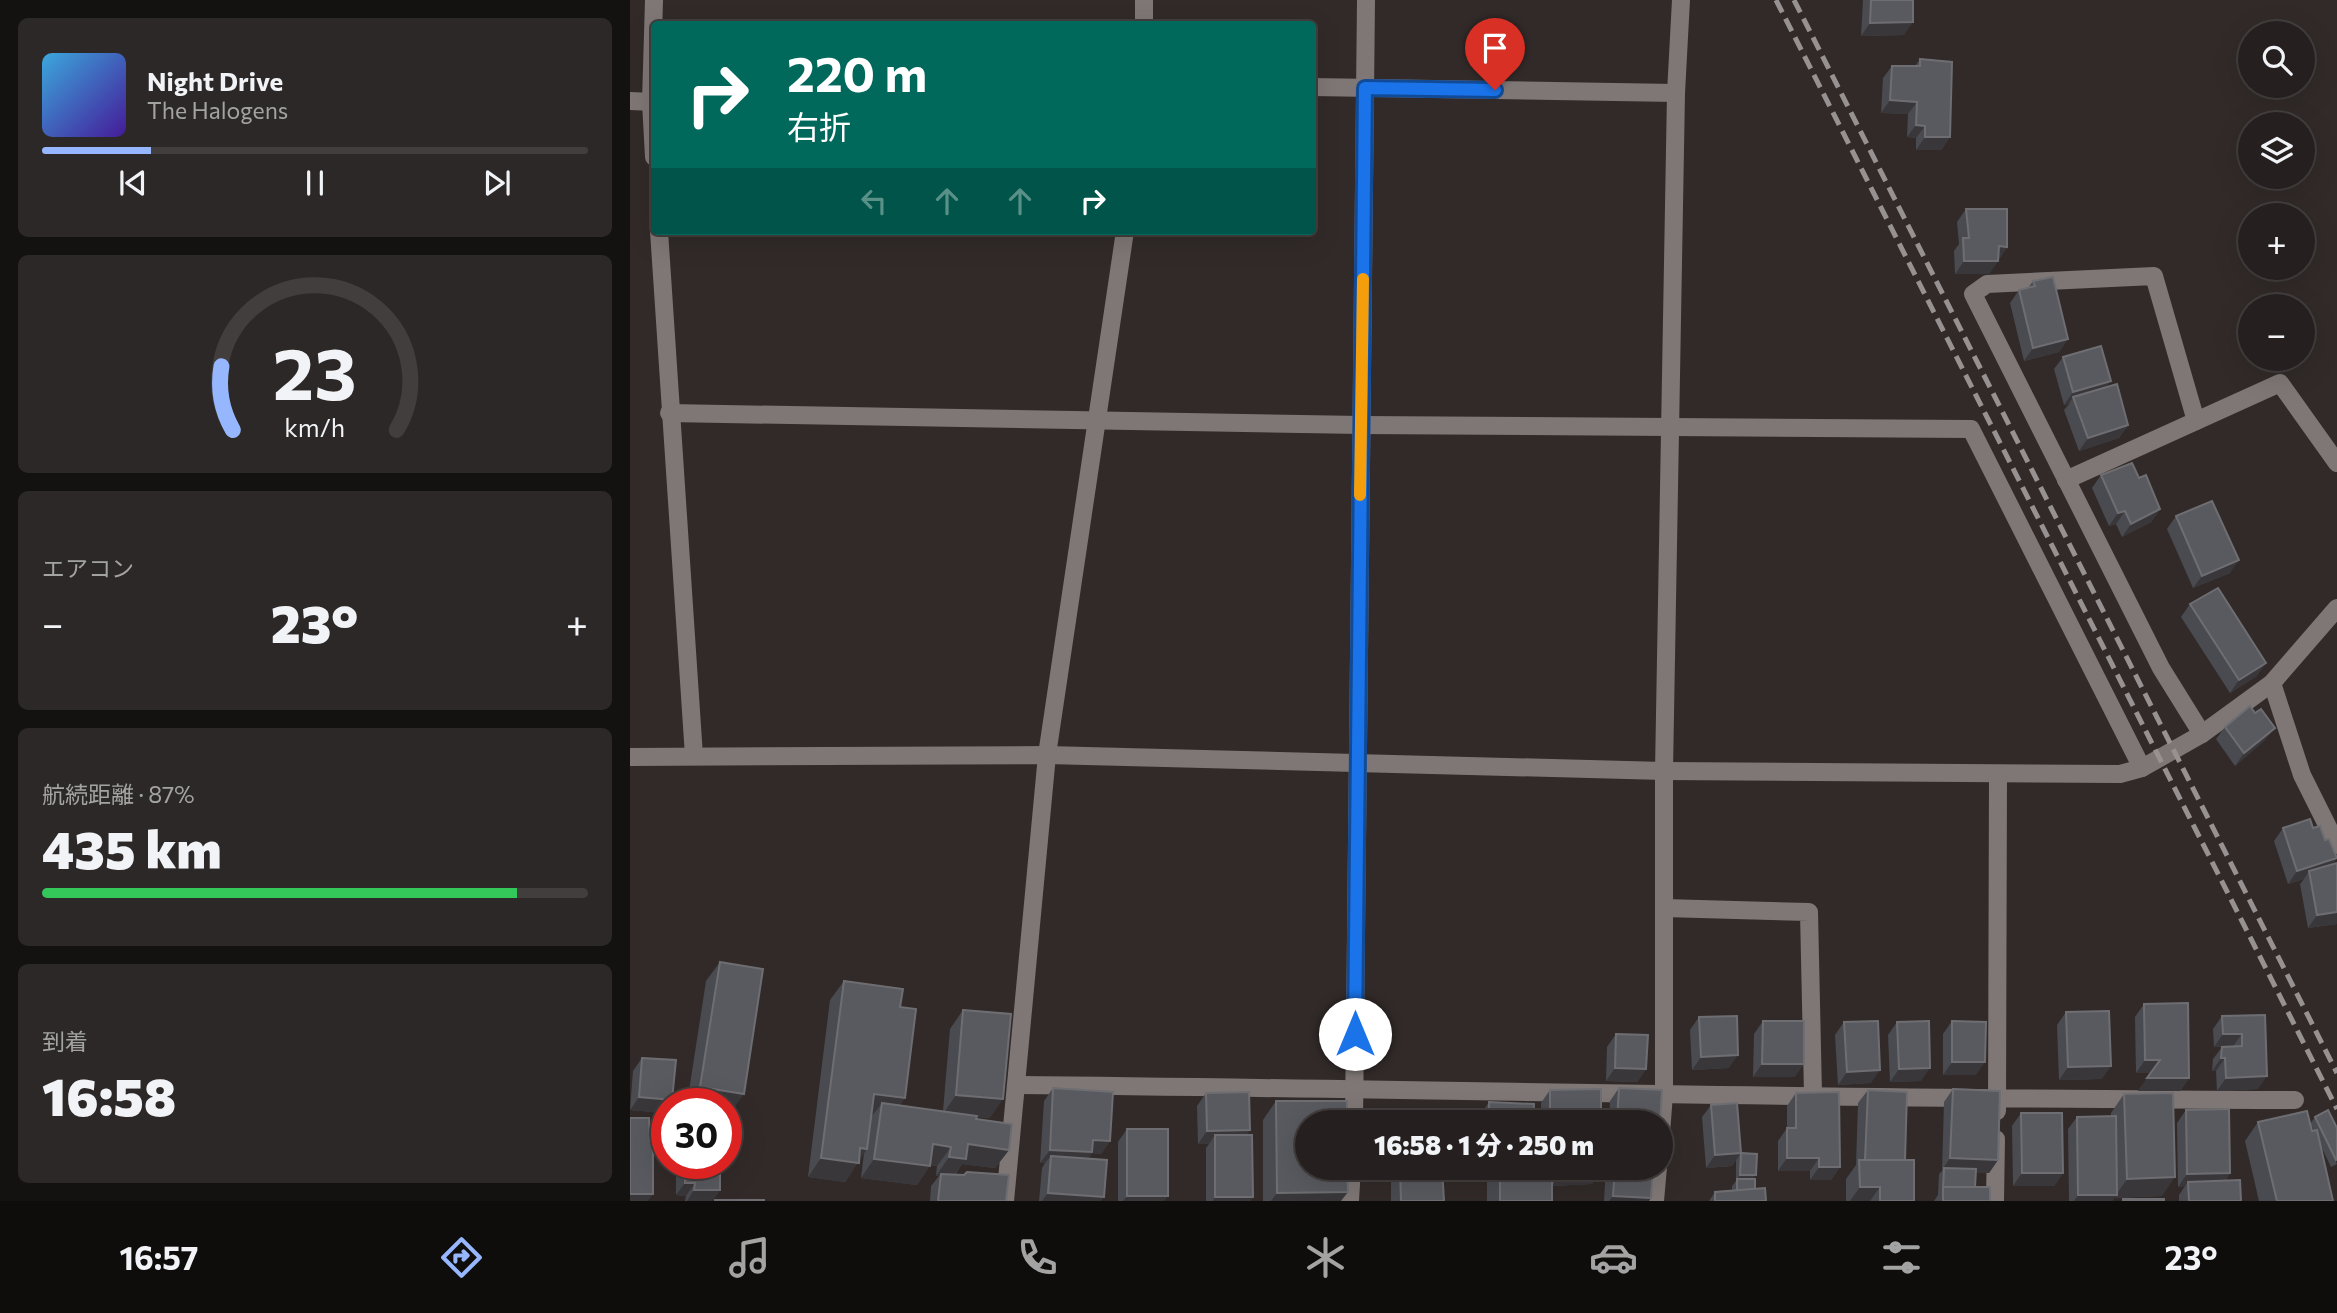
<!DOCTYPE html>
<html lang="ja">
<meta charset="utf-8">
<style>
:root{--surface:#25201f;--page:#2d2828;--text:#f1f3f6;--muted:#a3a3a4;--line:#423e3d;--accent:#96b6fd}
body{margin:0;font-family:Commissioner,"Noto Sans JP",sans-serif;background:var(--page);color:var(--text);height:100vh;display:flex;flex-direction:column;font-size:26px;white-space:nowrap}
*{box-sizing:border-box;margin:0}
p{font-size:23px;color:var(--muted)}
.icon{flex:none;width:38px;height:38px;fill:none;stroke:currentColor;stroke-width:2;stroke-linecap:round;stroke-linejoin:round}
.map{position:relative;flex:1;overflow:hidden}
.drawer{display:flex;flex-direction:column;gap:18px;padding:18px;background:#141211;width:630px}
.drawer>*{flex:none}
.hud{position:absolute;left:21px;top:21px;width:665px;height:214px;border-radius:7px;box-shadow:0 7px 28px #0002,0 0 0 2px var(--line);background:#00695c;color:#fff;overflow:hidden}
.buttons{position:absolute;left:1608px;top:21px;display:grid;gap:14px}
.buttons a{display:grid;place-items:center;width:77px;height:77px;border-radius:50%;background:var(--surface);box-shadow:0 7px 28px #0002,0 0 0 2px var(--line);font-size:35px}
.speed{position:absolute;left:21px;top:1088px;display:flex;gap:14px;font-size:35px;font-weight:700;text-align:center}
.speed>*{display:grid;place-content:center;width:91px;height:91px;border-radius:50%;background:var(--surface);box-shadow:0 7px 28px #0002,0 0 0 2px var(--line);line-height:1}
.speed .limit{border:10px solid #d22;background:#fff;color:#111}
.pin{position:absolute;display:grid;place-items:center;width:60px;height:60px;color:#fff;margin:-72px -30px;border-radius:50% 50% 50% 0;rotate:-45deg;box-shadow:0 0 7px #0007}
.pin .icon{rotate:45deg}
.me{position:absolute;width:77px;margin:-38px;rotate:0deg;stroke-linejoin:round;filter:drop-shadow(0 0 5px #0008)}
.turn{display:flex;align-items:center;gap:24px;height:147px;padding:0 21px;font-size:32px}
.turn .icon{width:91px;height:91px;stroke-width:2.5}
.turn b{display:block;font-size:49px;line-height:60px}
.lanes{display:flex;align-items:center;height:66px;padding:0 21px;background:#0003;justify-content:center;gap:35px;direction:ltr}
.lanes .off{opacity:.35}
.big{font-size:52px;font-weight:800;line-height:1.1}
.drawer .card{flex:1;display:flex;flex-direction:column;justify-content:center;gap:10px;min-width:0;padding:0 24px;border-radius:10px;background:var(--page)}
.drawer .dial{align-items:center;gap:0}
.dial svg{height:182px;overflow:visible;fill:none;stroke:var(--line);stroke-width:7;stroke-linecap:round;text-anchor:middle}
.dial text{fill:var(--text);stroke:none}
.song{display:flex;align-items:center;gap:21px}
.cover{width:84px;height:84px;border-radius:10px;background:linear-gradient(135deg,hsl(200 70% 55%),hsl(260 70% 35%))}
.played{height:7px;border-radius:4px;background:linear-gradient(90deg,var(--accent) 20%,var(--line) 20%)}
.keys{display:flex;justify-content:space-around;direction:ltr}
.heat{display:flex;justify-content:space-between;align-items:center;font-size:38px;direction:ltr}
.charge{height:10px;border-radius:5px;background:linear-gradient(90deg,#34c759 87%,var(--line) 0)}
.trip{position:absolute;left:665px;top:1110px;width:378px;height:70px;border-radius:35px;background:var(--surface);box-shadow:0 7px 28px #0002,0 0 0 2px var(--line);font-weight:800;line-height:70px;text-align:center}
.dock{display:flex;height:112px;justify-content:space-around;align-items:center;background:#0f0d0c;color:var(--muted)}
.dock .icon{width:49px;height:49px}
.dock .on{color:var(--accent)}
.dock b{font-size:32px;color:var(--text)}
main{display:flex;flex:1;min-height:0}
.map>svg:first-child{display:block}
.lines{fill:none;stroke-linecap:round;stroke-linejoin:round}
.minor{stroke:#7e7775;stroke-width:18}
.rail{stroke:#979291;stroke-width:5;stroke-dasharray:14 7;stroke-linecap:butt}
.wall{fill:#494b50}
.shaded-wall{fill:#39373a}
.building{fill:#595a5f;stroke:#6e6e72;stroke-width:2}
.route-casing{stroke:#114b97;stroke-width:18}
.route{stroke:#1a73e8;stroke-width:12}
.slow{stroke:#f59e0b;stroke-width:12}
</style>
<main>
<section class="drawer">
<div class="card">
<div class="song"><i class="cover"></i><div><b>Night Drive</b><p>The Halogens</p></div></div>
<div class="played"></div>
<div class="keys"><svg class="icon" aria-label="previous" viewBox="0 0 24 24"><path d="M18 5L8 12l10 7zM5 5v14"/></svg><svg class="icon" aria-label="pause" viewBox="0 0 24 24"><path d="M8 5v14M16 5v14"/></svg><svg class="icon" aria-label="next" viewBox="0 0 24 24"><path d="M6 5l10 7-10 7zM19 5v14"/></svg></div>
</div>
<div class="card dial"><svg viewBox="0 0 100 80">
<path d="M14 69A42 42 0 1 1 86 69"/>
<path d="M14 69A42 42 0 0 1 9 41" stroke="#96b6fd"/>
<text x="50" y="56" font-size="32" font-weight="700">23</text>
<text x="50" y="72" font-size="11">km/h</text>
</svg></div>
<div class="card"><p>エアコン</p>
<div class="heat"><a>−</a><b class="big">23°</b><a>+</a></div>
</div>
<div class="card"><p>航続距離 · 87%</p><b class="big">435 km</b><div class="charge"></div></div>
<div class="card"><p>到着</p><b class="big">16:58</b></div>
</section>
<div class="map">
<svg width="1707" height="1201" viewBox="0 0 1707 1201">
<rect width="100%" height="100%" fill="#312a29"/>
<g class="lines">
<!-- minor -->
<g class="minor">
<path d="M24,0L21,102L24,157"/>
<path d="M514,0V24"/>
<path d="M682,87L1046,93"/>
<path d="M0,101L24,102"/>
<path d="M29,231L64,756"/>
<path d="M39,413L731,425L1341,429L1512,768"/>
<path d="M1566,421L1524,276L1357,284L1343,294L1531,668L1572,734"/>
<path d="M1436,480L1650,383L1707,463"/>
<path d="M1642,683L1672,775L1707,845"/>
<path d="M0,757L417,755L1034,771L1490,774L1512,768L1572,734L1642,683L1707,608"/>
<path d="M1034,908L1179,912L1183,1094"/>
<path d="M388,1085C813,1089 1239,1100 1665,1100"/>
<path d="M1367,1111L1368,775"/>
<path d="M724,1122L736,0"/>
<path d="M1031,1133L1034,1094V771L1046,93L1051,0"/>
<path d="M375,1201L417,755L495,231"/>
<path d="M720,1201L722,1167"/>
<path d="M1025,1201L1028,1167"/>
<path d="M1365,1201L1366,1139"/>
</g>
<!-- rail -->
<g class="rail">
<path d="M1146,0L1707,1109"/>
<path d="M1164,0L1707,1073"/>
</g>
</g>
<!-- wall -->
<g class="wall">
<path d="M1233,0H1283L1274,35L1231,36Z"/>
<path d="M1290,59L1320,137L1311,150H1286V138L1277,137L1278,114L1251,113L1253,78L1262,66H1285Z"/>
<path d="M1336,209L1377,247L1359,274H1325L1324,251L1329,244L1327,222Z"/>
<path d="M1403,281L1438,339L1429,352L1394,361L1380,303L1389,290L1398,288Z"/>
<path d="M1433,357L1476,387L1498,425L1489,438L1449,451L1434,410L1439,404L1434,405L1424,369Z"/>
<path d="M1471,475L1530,509L1521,522L1492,537L1486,524L1479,526L1462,488Z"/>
<path d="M1546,516L1600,573L1563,588L1537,529Z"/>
<path d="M1560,604L1627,676L1600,693L1551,617Z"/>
<path d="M1625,713L1635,740L1605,766L1586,739L1595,727Z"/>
<path d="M1653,828H1683L1695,840L1707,858L1702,865L1707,924L1678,928L1670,884L1674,879L1658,884L1644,841Z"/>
<path d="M90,962L100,1113L96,1104H57L76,981Z"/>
<path d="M214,981L270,1007L271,1106L313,1111L320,1029L333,1010L360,1118L347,1117L346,1119L379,1150L365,1168L332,1164L325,1175L376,1201H300L301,1186L309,1176H306L307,1166L300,1165L287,1185L231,1178L234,1153L215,1182L178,1177L200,1000Z"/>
<path d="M1514,1004L1559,1078L1550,1091H1508L1521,1073H1506L1505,1017Z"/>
<path d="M1436,1012L1472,1079L1429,1080L1427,1025Z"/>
<path d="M1635,1015L1628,1089L1587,1091L1586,1071H1582L1583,1059L1592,1047H1584L1583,1029L1592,1016Z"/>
<path d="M1069,1017L1099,1068L1062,1070L1060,1030Z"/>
<path d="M1133,1021L1165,1077H1123L1124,1034Z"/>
<path d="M1322,1021L1346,1075H1313V1034Z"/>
<path d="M1214,1022L1241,1083L1208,1085L1205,1035Z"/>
<path d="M1267,1022L1291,1081L1260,1082L1258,1035Z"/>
<path d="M986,1034L1016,1069L1007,1082L976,1081L977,1047Z"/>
<path d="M12,1058L42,1100L39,1104H37V1108L33,1113L0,1110L3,1071Z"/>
<path d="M423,1088L480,1141L471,1154L462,1153L458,1158L471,1201H409L412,1168L415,1163H410L414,1101Z"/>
<path d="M989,1088L1030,1122H979L980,1101Z"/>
<path d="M1323,1089L1368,1160L1359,1173L1346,1172L1345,1187L1360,1201H1304L1308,1195L1309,1174L1312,1171L1314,1102Z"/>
<path d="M920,1090L971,1122H911V1103Z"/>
<path d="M1238,1090L1275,1160L1284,1201H1216V1179L1226,1165L1228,1103Z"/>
<path d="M576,1093L617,1135L623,1197L620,1201H576V1148L579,1144H568L567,1106Z"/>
<path d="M1166,1093L1210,1167L1201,1180H1180V1171H1148V1141L1157,1128V1106Z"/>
<path d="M1494,1094L1532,1196L1484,1198L1482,1201H1439L1438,1129L1447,1117L1481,1116V1113Z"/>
<path d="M646,1101L711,1201H633V1120Z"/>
<path d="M859,1102L903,1122H850V1115Z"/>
<path d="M1081,1105L1111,1153L1123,1179L1125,1189L1136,1201H1079L1085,1192L1102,1191V1186L1106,1181V1160L1102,1166L1076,1168L1072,1117Z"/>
<path d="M1556,1110L1600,1173L1595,1181L1611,1201H1549V1195L1555,1186L1548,1187L1547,1123Z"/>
<path d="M1391,1113L1433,1173L1424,1186H1383L1382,1126Z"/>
<path d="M1685,1117L1707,1164L1701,1167L1690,1144L1703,1201H1629L1615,1141L1628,1122L1682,1131L1684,1130L1680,1124Z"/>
<path d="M497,1129L534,1201H488V1142Z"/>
<path d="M46,1164H90V1190L82,1201H55L56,1196L46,1195Z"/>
<path d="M862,1167H970L962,1184L922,1186V1201H857V1175Z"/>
<path d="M976,1167H1023L1019,1201H974Z"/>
<path d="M770,1168L814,1201H761V1181Z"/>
</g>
<!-- shaded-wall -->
<g class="shaded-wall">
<path d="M1283,22L1274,35L1231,36L1240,23Z"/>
<path d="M1260,100L1287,102L1278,114L1251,113Z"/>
<path d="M1286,125L1295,126L1286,138L1277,137Z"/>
<path d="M1295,137H1320L1311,150H1286Z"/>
<path d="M1369,246L1377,247L1368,260Z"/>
<path d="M1334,261H1368L1359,274H1325Z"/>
<path d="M1438,339L1429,352L1394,361L1403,348Z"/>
<path d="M1481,381L1472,393L1443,397L1439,404L1434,405L1443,392Z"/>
<path d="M1498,425L1489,438L1449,451L1458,438Z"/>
<path d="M1530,509L1521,522L1492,537L1501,524Z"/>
<path d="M1495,511L1486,524L1479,526L1488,513Z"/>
<path d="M1609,560L1600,573L1563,588L1572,576Z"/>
<path d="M1636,663L1627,676L1600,693L1609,680Z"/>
<path d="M1645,728L1635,740L1605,766L1614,753Z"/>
<path d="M1707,858L1698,871H1679L1674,879L1658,884L1667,871Z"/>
<path d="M1707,912V924L1678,928L1687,915Z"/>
<path d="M1593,1034H1612L1603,1046L1584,1047Z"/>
<path d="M1108,1055L1099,1068L1062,1070L1071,1057Z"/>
<path d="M1591,1058H1595L1586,1071H1582Z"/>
<path d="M1515,1060H1530L1521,1073H1506Z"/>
<path d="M1322,1062H1355L1346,1075H1313Z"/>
<path d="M1132,1064H1174L1165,1077H1123Z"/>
<path d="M1481,1066L1472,1079L1429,1080L1438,1067Z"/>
<path d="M985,1068L1016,1069L1007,1082L976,1081Z"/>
<path d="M1300,1068L1291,1081L1260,1082L1269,1069Z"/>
<path d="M1250,1070L1241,1083L1208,1085L1217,1072Z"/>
<path d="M1637,1076L1628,1089L1587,1091L1596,1078Z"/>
<path d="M1517,1078H1559L1550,1091H1508Z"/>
<path d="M70,1087L114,1094L100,1113L96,1112V1104H58Z"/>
<path d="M244,1094L275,1098L262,1117L252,1103L243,1115L230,1113Z"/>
<path d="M326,1095L373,1099L360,1118L313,1114Z"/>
<path d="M9,1097L42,1100L39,1104H37V1108L33,1113L0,1110Z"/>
<path d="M620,1130L611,1143L585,1135L579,1144H568L577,1131Z"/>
<path d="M463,1140L480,1141L471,1154L462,1153L453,1165L421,1156L415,1163H410L420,1150Z"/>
<path d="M303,1144L321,1147L307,1166L290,1163Z"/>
<path d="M338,1144L379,1150L365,1168L332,1164L322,1178L311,1174L309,1176H306L319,1157Z"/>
<path d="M230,1148L237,1149L215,1182L178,1177L191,1158Z"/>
<path d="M1111,1153L1102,1166L1076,1168L1085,1155Z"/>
<path d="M1157,1158H1189L1180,1171H1148Z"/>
<path d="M1320,1158L1368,1160L1359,1173L1314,1171V1168L1311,1171Z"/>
<path d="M244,1159L300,1166L287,1185L231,1178Z"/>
<path d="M1189,1167H1210L1201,1180H1180Z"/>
<path d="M971,1171L962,1184L922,1186L931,1173Z"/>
<path d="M1392,1173H1433L1424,1186H1383Z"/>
<path d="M1600,1173L1591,1186L1558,1182L1555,1186L1548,1187L1557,1174Z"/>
<path d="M1110,1175H1126L1122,1181H1106Z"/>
<path d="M1545,1177L1532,1196L1484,1198L1482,1201H1444L1448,1195H1486L1497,1179Z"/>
<path d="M55,1183H65L56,1196L46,1195Z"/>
<path d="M1230,1187H1250L1240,1201H1220Z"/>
<path d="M64,1190H90L82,1201H57Z"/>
<path d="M718,1192L711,1201H641L647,1193Z"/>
<path d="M418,1193L474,1197L471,1201H412Z"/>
<path d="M0,1194H23L18,1201H0Z"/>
<path d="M497,1196H538L534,1201H493Z"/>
<path d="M983,1196L1021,1198L1019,1201H979Z"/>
<path d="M585,1197H623L620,1201H583Z"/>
</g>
<!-- building -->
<g class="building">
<path d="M1241,0H1283V22L1240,23Z"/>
<path d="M1290,59L1322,62L1320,137H1295V126L1286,125L1287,102L1260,100L1262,66H1290Z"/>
<path d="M1336,209H1377V247L1369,246L1368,261H1334L1333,238H1339Z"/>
<path d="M1423,277L1438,339L1403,348L1389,290L1405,286L1403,281Z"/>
<path d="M1471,346L1481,381L1443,392L1433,357Z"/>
<path d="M1487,384L1498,425L1458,438L1443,397Z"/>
<path d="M1502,463L1509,478L1516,475L1530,509L1501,524L1495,511L1488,513L1471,475Z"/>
<path d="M1582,501L1609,560L1572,576L1546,516Z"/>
<path d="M1588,588L1636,663L1609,680L1560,604Z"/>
<path d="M1620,706L1625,713L1631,709L1645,728L1614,753L1595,727Z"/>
<path d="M1680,819L1683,828L1690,826L1695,840L1699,839L1707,858L1667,871L1653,828Z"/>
<path d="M1707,863V912L1687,915L1679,871Z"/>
<path d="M90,962L133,969L114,1094L70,1087Z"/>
<path d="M214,981L273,989L270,1007L286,1009L275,1098L244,1094L237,1149L230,1148L229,1163L191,1158Z"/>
<path d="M1558,1003L1559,1078H1517L1530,1060H1515L1514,1004Z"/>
<path d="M333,1010L381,1014L373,1099L326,1095Z"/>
<path d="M1479,1011L1481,1066L1438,1067L1436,1012Z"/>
<path d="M1635,1015L1637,1076L1596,1078L1595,1058H1591L1592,1047L1612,1046V1034H1593L1592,1016Z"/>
<path d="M1107,1016L1108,1055L1071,1057L1069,1017Z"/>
<path d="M1133,1021H1174V1064H1132Z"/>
<path d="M1248,1021L1250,1070L1217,1072L1214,1022Z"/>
<path d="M1299,1021L1300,1068L1269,1069L1267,1022Z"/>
<path d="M1322,1021L1356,1022L1355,1062H1322Z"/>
<path d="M986,1034L1018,1035L1016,1069L985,1068Z"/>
<path d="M12,1058L46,1060L42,1100L9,1097Z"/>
<path d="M423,1088L483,1092L480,1141L463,1140L462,1152L420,1150Z"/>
<path d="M989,1088L1032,1090L1030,1122L987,1121Z"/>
<path d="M971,1089V1122H920V1090Z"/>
<path d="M1323,1089L1370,1091L1368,1160L1320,1158Z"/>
<path d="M1238,1090L1277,1092L1275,1160H1235Z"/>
<path d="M619,1092L620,1130L577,1131L576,1093Z"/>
<path d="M1209,1092L1210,1167H1189V1158H1157V1128H1166V1093Z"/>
<path d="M1543,1093L1545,1177L1497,1179L1494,1094Z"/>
<path d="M646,1101H717V1122H677V1167H717L718,1192L647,1193Z"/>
<path d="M859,1102L904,1104L903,1122H859Z"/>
<path d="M252,1103L347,1116L346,1119L382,1124L379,1150L338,1144L336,1159L319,1157L321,1147L303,1144L300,1166L244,1159Z"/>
<path d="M1107,1103L1111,1153L1085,1155L1081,1105Z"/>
<path d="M1599,1109L1600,1173L1557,1174L1556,1110Z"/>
<path d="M1698,1110L1707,1128V1159L1706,1160L1685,1117Z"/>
<path d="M1677,1111L1682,1131L1687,1130L1703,1201H1647L1628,1122Z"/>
<path d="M1391,1113H1432L1433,1173H1392Z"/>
<path d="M1486,1116L1487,1195H1448L1447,1117Z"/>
<path d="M0,1118H19L20,1141L23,1142V1194H0Z"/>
<rect x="497" y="1129" width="41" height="67"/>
<path d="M585,1135H622L623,1197H585Z"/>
<path d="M1111,1153L1127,1154L1126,1175H1110Z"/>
<path d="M421,1156L477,1160L474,1197L418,1193Z"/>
<path d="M1229,1160H1284V1201H1250V1187H1230Z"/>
<path d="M55,1164H90V1190H64L65,1183H55Z"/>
<path d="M812,1167L814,1201H771L770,1168Z"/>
<rect x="870" y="1167" width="52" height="34"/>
<path d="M930,1167H970L971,1171L931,1173Z"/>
<path d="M985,1167H1023L1021,1198L983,1196Z"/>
<path d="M1314,1168L1346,1169L1345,1187H1313V1189Z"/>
<path d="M337,1172L379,1175L376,1201H308L311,1174L334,1175Z"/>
<path d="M1107,1179H1125V1189L1107,1191Z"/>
<path d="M1610,1180L1611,1201H1559L1558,1182Z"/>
<rect x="1313" y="1187" width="47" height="14"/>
<path d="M1135,1188L1136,1201H1085V1192Z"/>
<rect x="1493" y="1199" width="41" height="2"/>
<rect x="85" y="1200" width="49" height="1"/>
</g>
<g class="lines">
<!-- route casing -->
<g class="route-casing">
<path id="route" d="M725,1034L735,88L865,90"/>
</g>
<!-- route -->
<use href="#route" class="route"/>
<!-- slow -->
<path class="slow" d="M730,495L733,279"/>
</g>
</svg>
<div class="buttons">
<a><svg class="icon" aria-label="search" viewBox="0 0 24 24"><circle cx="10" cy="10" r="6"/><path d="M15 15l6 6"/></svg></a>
<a><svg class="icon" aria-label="layers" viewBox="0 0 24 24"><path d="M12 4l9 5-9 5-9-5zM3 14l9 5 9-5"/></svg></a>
<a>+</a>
<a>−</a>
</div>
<div class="speed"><div class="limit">30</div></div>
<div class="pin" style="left:865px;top:90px;background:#d93025"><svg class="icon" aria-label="arrive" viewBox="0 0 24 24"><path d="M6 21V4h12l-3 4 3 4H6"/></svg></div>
<svg class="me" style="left:725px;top:1034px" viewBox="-20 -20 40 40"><circle r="19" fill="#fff"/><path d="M0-13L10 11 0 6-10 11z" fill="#1a73e8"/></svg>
<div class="trip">16:58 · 1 分 · 250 m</div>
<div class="hud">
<div class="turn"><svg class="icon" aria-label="right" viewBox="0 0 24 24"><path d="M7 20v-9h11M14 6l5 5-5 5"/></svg><div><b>220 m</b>右折</div></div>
<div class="lanes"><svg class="icon off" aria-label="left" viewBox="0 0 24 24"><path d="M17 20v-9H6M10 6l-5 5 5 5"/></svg><svg class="icon off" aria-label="ahead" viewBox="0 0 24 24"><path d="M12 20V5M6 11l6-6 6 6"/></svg><svg class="icon off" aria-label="ahead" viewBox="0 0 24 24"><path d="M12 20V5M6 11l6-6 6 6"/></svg><svg class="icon" aria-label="right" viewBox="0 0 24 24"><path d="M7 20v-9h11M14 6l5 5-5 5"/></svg></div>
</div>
</div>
</main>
<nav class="dock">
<b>16:57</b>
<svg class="icon on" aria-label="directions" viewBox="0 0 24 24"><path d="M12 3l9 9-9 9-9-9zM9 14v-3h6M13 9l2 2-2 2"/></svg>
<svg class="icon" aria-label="music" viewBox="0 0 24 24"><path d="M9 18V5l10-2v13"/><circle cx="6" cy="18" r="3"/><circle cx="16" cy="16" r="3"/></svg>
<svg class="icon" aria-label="phone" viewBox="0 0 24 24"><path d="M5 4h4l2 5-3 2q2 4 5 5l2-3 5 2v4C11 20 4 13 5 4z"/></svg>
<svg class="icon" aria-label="climate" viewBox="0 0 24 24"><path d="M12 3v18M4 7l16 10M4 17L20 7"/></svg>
<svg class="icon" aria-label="car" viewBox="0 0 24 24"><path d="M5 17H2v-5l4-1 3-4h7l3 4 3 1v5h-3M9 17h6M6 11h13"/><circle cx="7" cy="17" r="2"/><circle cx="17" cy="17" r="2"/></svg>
<svg class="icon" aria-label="filters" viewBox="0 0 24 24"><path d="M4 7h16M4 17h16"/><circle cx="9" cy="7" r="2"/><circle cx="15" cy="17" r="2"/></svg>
<b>23°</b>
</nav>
